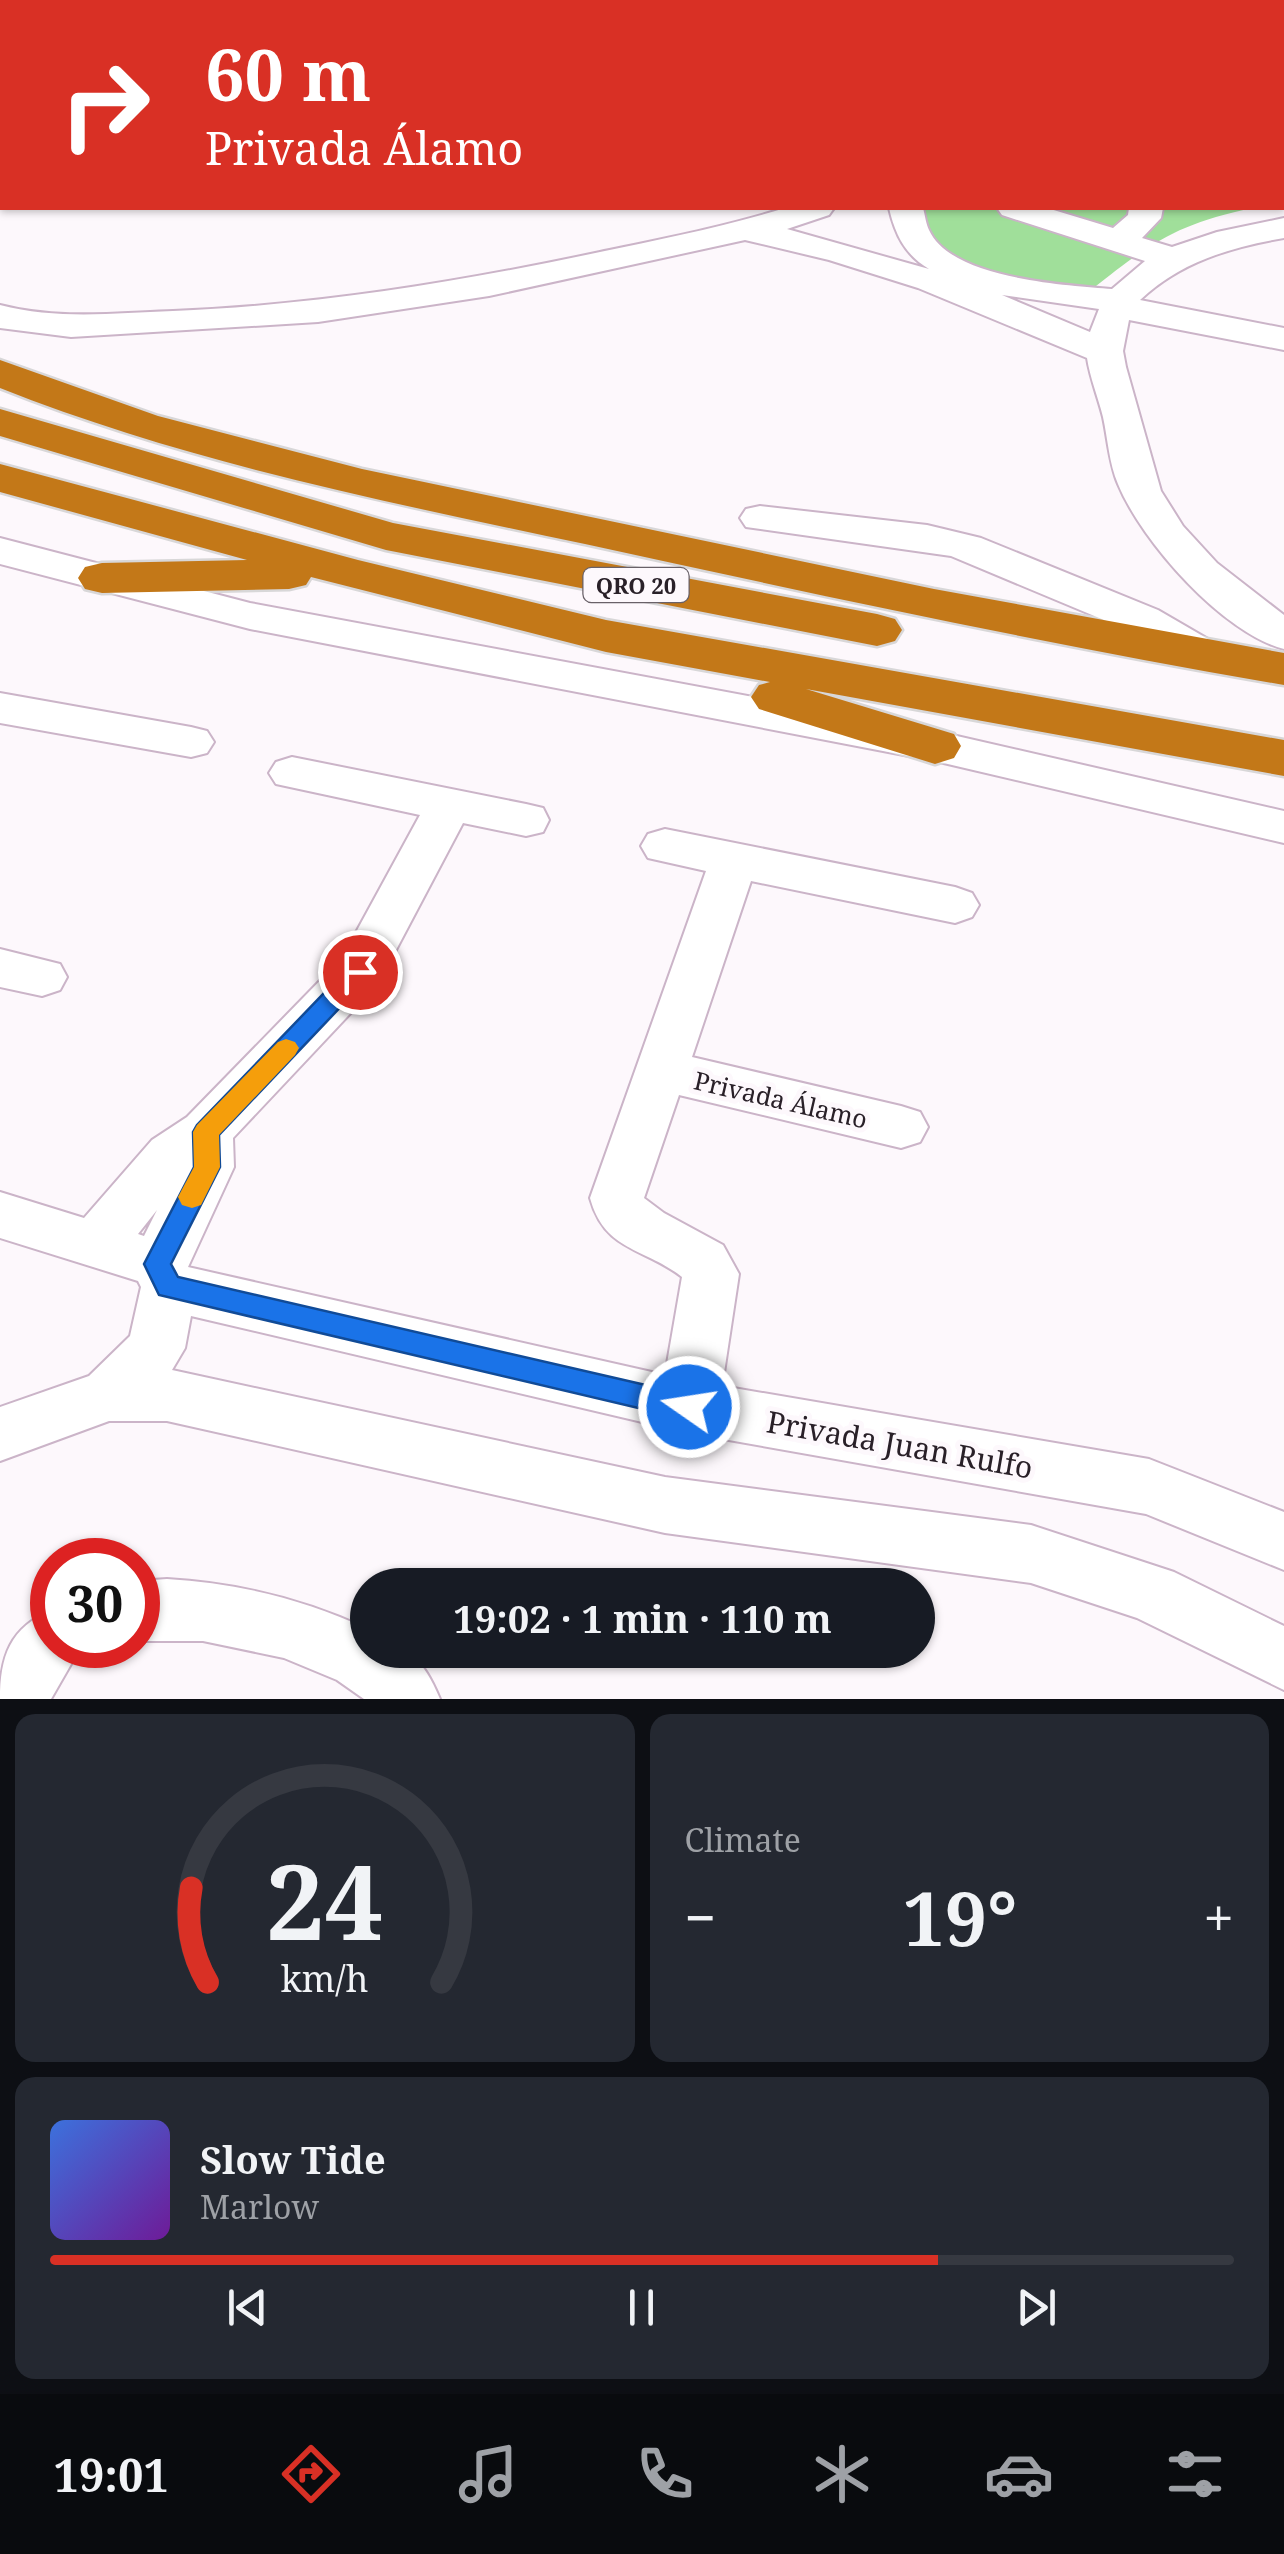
<!DOCTYPE html>
<meta charset="utf-8">
<style>
:root{--surface:#171b24;--page:#242831;--text:#f1f3f6;--muted:#9ea1a6;--line:#363941;--accent:#d93025}
body{margin:0;font-family:"Noto Serif",serif;background:var(--page);color:var(--text);height:100vh;display:flex;flex-direction:column;font-size:38px;white-space:nowrap}
*{box-sizing:border-box;margin:0}
p{font-size:32px;color:var(--muted)}
.icon{flex:none;width:55px;height:55px;fill:none;stroke:currentColor;stroke-width:2;stroke-linecap:round;stroke-linejoin:round}
.map{position:relative;height:1699px;overflow:hidden}
.panel{display:flex;flex-direction:column;gap:15px;padding:15px;background:#0d0f14;flex:1}
.panel>*{flex:none}
.top-card{position:absolute;left:0px;top:0px;width:1285px;height:210px;box-shadow:0 2px 8px #0004;background:#d93025;color:#fff;overflow:hidden}
.speed{position:absolute;left:30px;top:1538px;display:flex;gap:20px;font-size:50px;font-weight:700;text-align:center}
.speed>*{display:grid;place-content:center;width:130px;height:130px;border-radius:50%;background:var(--surface);box-shadow:0 2px 8px #0004;line-height:1}
.speed .limit{border:15px solid #d22;background:#fff;color:#111}
.pin{position:absolute;display:grid;place-items:center;width:85px;height:85px;color:#fff;margin:-42px;border:5px solid #fff;border-radius:50%;box-shadow:0 2px 10px #0007}
.me{position:absolute;width:110px;margin:-55px;rotate:283deg;stroke-linejoin:round;filter:drop-shadow(0 0 8px #0008)}
.turn{display:flex;align-items:center;gap:35px;height:210px;padding:0 40px;font-size:45px}
.turn .icon{width:130px;height:130px;stroke-width:2.5}
.turn b{display:block;font-size:70px;line-height:85px}
.big{font-size:75px;font-weight:700;line-height:1.1}
.panel .card{flex:1;display:flex;flex-direction:column;justify-content:center;gap:15px;min-width:0;padding:0 35px;border-radius:20px;background:var(--page)}
.panel .dial{align-items:center;gap:0}
.dial svg{height:260px;overflow:visible;fill:none;stroke:var(--line);stroke-width:7;stroke-linecap:round;text-anchor:middle}
.dial text{fill:var(--text);stroke:none}
.song{display:flex;align-items:center;gap:30px}
.cover{width:120px;height:120px;border-radius:15px;background:linear-gradient(135deg,hsl(220 70% 55%),hsl(280 70% 35%))}
.played{height:10px;border-radius:5px;background:linear-gradient(90deg,var(--accent) 75%,var(--line) 75%)}
.keys{display:flex;justify-content:space-around;direction:ltr}
.heat{display:flex;justify-content:space-between;align-items:center;font-size:55px;direction:ltr}
.panel .tiles{flex:1;display:grid;gap:15px;grid-template-columns:1fr 1fr}
.card:last-child{grid-column:span 2}
.trip{position:absolute;left:350px;top:1568px;width:585px;height:100px;border-radius:50px;background:var(--surface);box-shadow:0 2px 8px #0004;font-weight:700;line-height:100px;text-align:center}
.menu{display:flex;height:160px;justify-content:space-around;align-items:center;background:#090b0e;color:var(--muted)}
.menu .icon{width:70px;height:70px}
.menu .on{color:var(--accent)}
.menu b{font-size:45px;color:var(--text)}
.map>svg:first-child{display:block}
.green{fill:#a0df9a}
.lines{fill:none;stroke-linecap:round;stroke-linejoin:round}
.minor-casing{stroke:#cbb4c8;stroke-width:4}
.highway-casing{stroke:#d8d7d8;stroke-width:5}
.minor{fill:#fff;fill-rule:evenodd}
.highway{fill:#c37818;fill-rule:evenodd}
.route{fill:#1a73e8;stroke:#114b97;stroke-width:2.5}
.slow{fill:#f59e0b}
.labels{text-anchor:middle;dominant-baseline:central;stroke-width:10;stroke-linejoin:round;paint-order:stroke}
.shield{fill:#fdf8fc;stroke:#696168;stroke-width:2.5}
.shield-label{font-size:22px;font-weight:bold;fill:#292028}
.street-label{font-size:25px;fill:#292028;stroke:#fdf8fc}
.near-street-label{font-size:30px;fill:#292028;stroke:#fdf8fc}
</style>
<div class="map">
<svg width="1284" height="1699" viewBox="0 0 1284 1699">
<rect width="100%" height="100%" fill="#fdf8fc"/>
<!-- green -->
<path class="green" d="M920,208H1252C1177,224 1150,243 1091,290C1037,286 928,276 920,208Z"/>
<g class="lines">
<!-- minor casing -->
<g class="minor-casing">
<g id="minor">
<rect x="1282" y="164" width="2" height="20"/>
<path d="M785,208H834L829,215L787,229L929,269C905,255 895,234 889,208H923C925,215 926,224 929,230C951,279 1065,285 1112,289L1145,261L1002,215L997,208H1047L1113,228L1128,215L1129,208H1163L1161,218L1142,238L1172,247L1217,232L1284,218V238C1231,247 1180,262 1140,300L1284,328V350L1129,320L1123,351L1126,367L1161,491L1183,526L1217,563L1284,615V649C1223,633 1142,542 1118,484C1109,463 1108,440 1103,417C1098,397 1090,378 1087,358L918,288L829,260L745,240L489,296L318,322L71,337L0,328V305C58,320 114,313 173,311C318,305 459,282 600,252C662,239 724,227 785,208ZM1002,295L1099,309L1090,332Z"/>
<path d="M760,506L927,525L981,538L1158,610L1220,646L1227,656L1220,666L1205,670L1190,666L1128,630L951,556L746,527L740,518L746,509Z"/>
<path d="M0,538L250,603L935,731L1284,811V843L935,761L250,629L0,564Z"/>
<path d="M0,693L191,727L207,731L214,742L207,753L191,757L0,723Z"/>
<path d="M292,757L526,804L543,808L549,820L543,832L526,836L463,823L378,984L233,1138L234,1167L188,1267L665,1375L682,1277C644,1247 605,1252 590,1198L706,871L648,858L641,846L648,834L665,829L955,887L972,893L979,905L972,917L955,923L751,881L692,1057L901,1106L920,1112L928,1127L920,1142L901,1148L679,1095L644,1198L664,1213L723,1245L739,1274L722,1386L1149,1459L1284,1512V1570L1146,1514L689,1433L191,1316L185,1348L172,1370L665,1477L1031,1525L1174,1572L1284,1626V1690L1137,1618L1031,1583L665,1533L167,1421H109L0,1461V1407L89,1376L130,1336L141,1287L138,1281L0,1238V1192L84,1218L152,1140L187,1117L342,958L420,815L276,784L269,773L276,762ZM157,1210L144,1236L138,1234Z"/>
<path d="M0,949L60,964L67,977L60,990L42,996L0,987Z"/>
<path d="M167,1579C237,1583 303,1599 368,1629V1650C412,1650 422,1657 440,1699H364L337,1680L284,1658L203,1641H138V1581Z"/>
<path d="M52,1610V1645H82L51,1699H0C0,1657 10,1627 52,1610Z"/>
</g>
</g>
<!-- highway casing -->
<g class="highway-casing">
<g id="highway">
<path d="M0,360L158,416L362,469L934,589L1284,653V685C1050,645 818,595 585,544C387,502 189,463 0,388Z"/>
<path d="M0,409L393,523L877,614L895,619L902,630L895,641L877,646L386,550L0,436Z"/>
<path d="M0,464L358,560L606,620L1284,740V776L806,689L954,734L961,746L954,758L935,764L759,709L751,697L759,685L770,682L606,652L311,577L306,585L289,589L102,593L85,589L78,578L85,567L102,563L247,560L0,492Z"/>
</g>
</g>
<!-- minor -->
<use href="#minor" class="minor"/>
<!-- highway -->
<use href="#highway" class="highway"/>
</g>
<!-- route -->
<path class="route" d="M360,963L368,965L372,972L368,978L219,1135L220,1167L171,1264L178,1277L689,1395L699,1398L703,1407L699,1416L689,1420L159,1295L144,1264L194,1167L193,1132L197,1125L351,965Z"/>
<!-- slow -->
<path class="slow" d="M286,1039L295,1042L299,1048L295,1055L219,1135L220,1167L201,1205L192,1208L182,1205L178,1197L194,1167L193,1132L197,1125L278,1042Z"/>
<g class="labels">
<!-- shield labels -->
<rect class="shield" x="583.5" y="568" width="105" height="34" rx="8"/>
<g class="shield-label">
<text x="636" y="585">QRO 20</text>
</g>
<!-- street labels -->
<g class="street-label">
<text transform="translate(781 1099) rotate(13)">Privada Álamo</text>
</g>
<!-- near-street labels -->
<g class="near-street-label">
<text transform="translate(900 1444) rotate(10)">Privada Juan Rulfo</text>
</g>
</g>
</svg>
<div class="speed"><div class="limit">30</div></div>
<div class="pin" style="left:360px;top:972px;background:#d93025"><svg class="icon" aria-label="arrive" viewBox="0 0 24 24"><path d="M6 21V4h12l-3 4 3 4H6"/></svg></div>
<svg class="me" style="left:689px;top:1407px" viewBox="-20 -20 40 40"><circle r="17" fill="#1a73e8" stroke="#fff" stroke-width="3"/><path d="M0-11L8 9 0 5-8 9z" fill="#fff"/></svg>
<div class="trip">19:02 · 1 min · 110 m</div>
<div class="top-card">
<div class="turn"><svg class="icon" aria-label="right" viewBox="0 0 24 24"><path d="M7 20v-9h11M14 6l5 5-5 5"/></svg><div><b>60 m</b>Privada Álamo</div></div>
</div>
</div>
<section class="panel">
<div class="tiles">
<div class="card dial"><svg viewBox="0 0 100 80">
<path d="M14 69A42 42 0 1 1 86 69"/>
<path d="M14 69A42 42 0 0 1 9 40" stroke="#d93025"/>
<text x="50" y="56" font-size="32" font-weight="700">24</text>
<text x="50" y="72" font-size="11">km/h</text>
</svg></div>
<div class="card"><p>Climate</p>
<div class="heat"><a>−</a><b class="big">19°</b><a>+</a></div>
</div>
<div class="card">
<div class="song"><i class="cover"></i><div><b>Slow Tide</b><p>Marlow</p></div></div>
<div class="played"></div>
<div class="keys"><svg class="icon" aria-label="previous" viewBox="0 0 24 24"><path d="M18 5L8 12l10 7zM5 5v14"/></svg><svg class="icon" aria-label="pause" viewBox="0 0 24 24"><path d="M8 5v14M16 5v14"/></svg><svg class="icon" aria-label="next" viewBox="0 0 24 24"><path d="M6 5l10 7-10 7zM19 5v14"/></svg></div>
</div>
</div>
</section>
<nav class="menu">
<b>19:01</b>
<svg class="icon on" aria-label="directions" viewBox="0 0 24 24"><path d="M12 3l9 9-9 9-9-9zM9 14v-3h6M13 9l2 2-2 2"/></svg>
<svg class="icon" aria-label="music" viewBox="0 0 24 24"><path d="M9 18V5l10-2v13"/><circle cx="6" cy="18" r="3"/><circle cx="16" cy="16" r="3"/></svg>
<svg class="icon" aria-label="phone" viewBox="0 0 24 24"><path d="M5 4h4l2 5-3 2q2 4 5 5l2-3 5 2v4C11 20 4 13 5 4z"/></svg>
<svg class="icon" aria-label="climate" viewBox="0 0 24 24"><path d="M12 3v18M4 7l16 10M4 17L20 7"/></svg>
<svg class="icon" aria-label="car" viewBox="0 0 24 24"><path d="M5 17H2v-5l4-1 3-4h7l3 4 3 1v5h-3M9 17h6M6 11h13"/><circle cx="7" cy="17" r="2"/><circle cx="17" cy="17" r="2"/></svg>
<svg class="icon" aria-label="filters" viewBox="0 0 24 24"><path d="M4 7h16M4 17h16"/><circle cx="9" cy="7" r="2"/><circle cx="15" cy="17" r="2"/></svg>
</nav>
